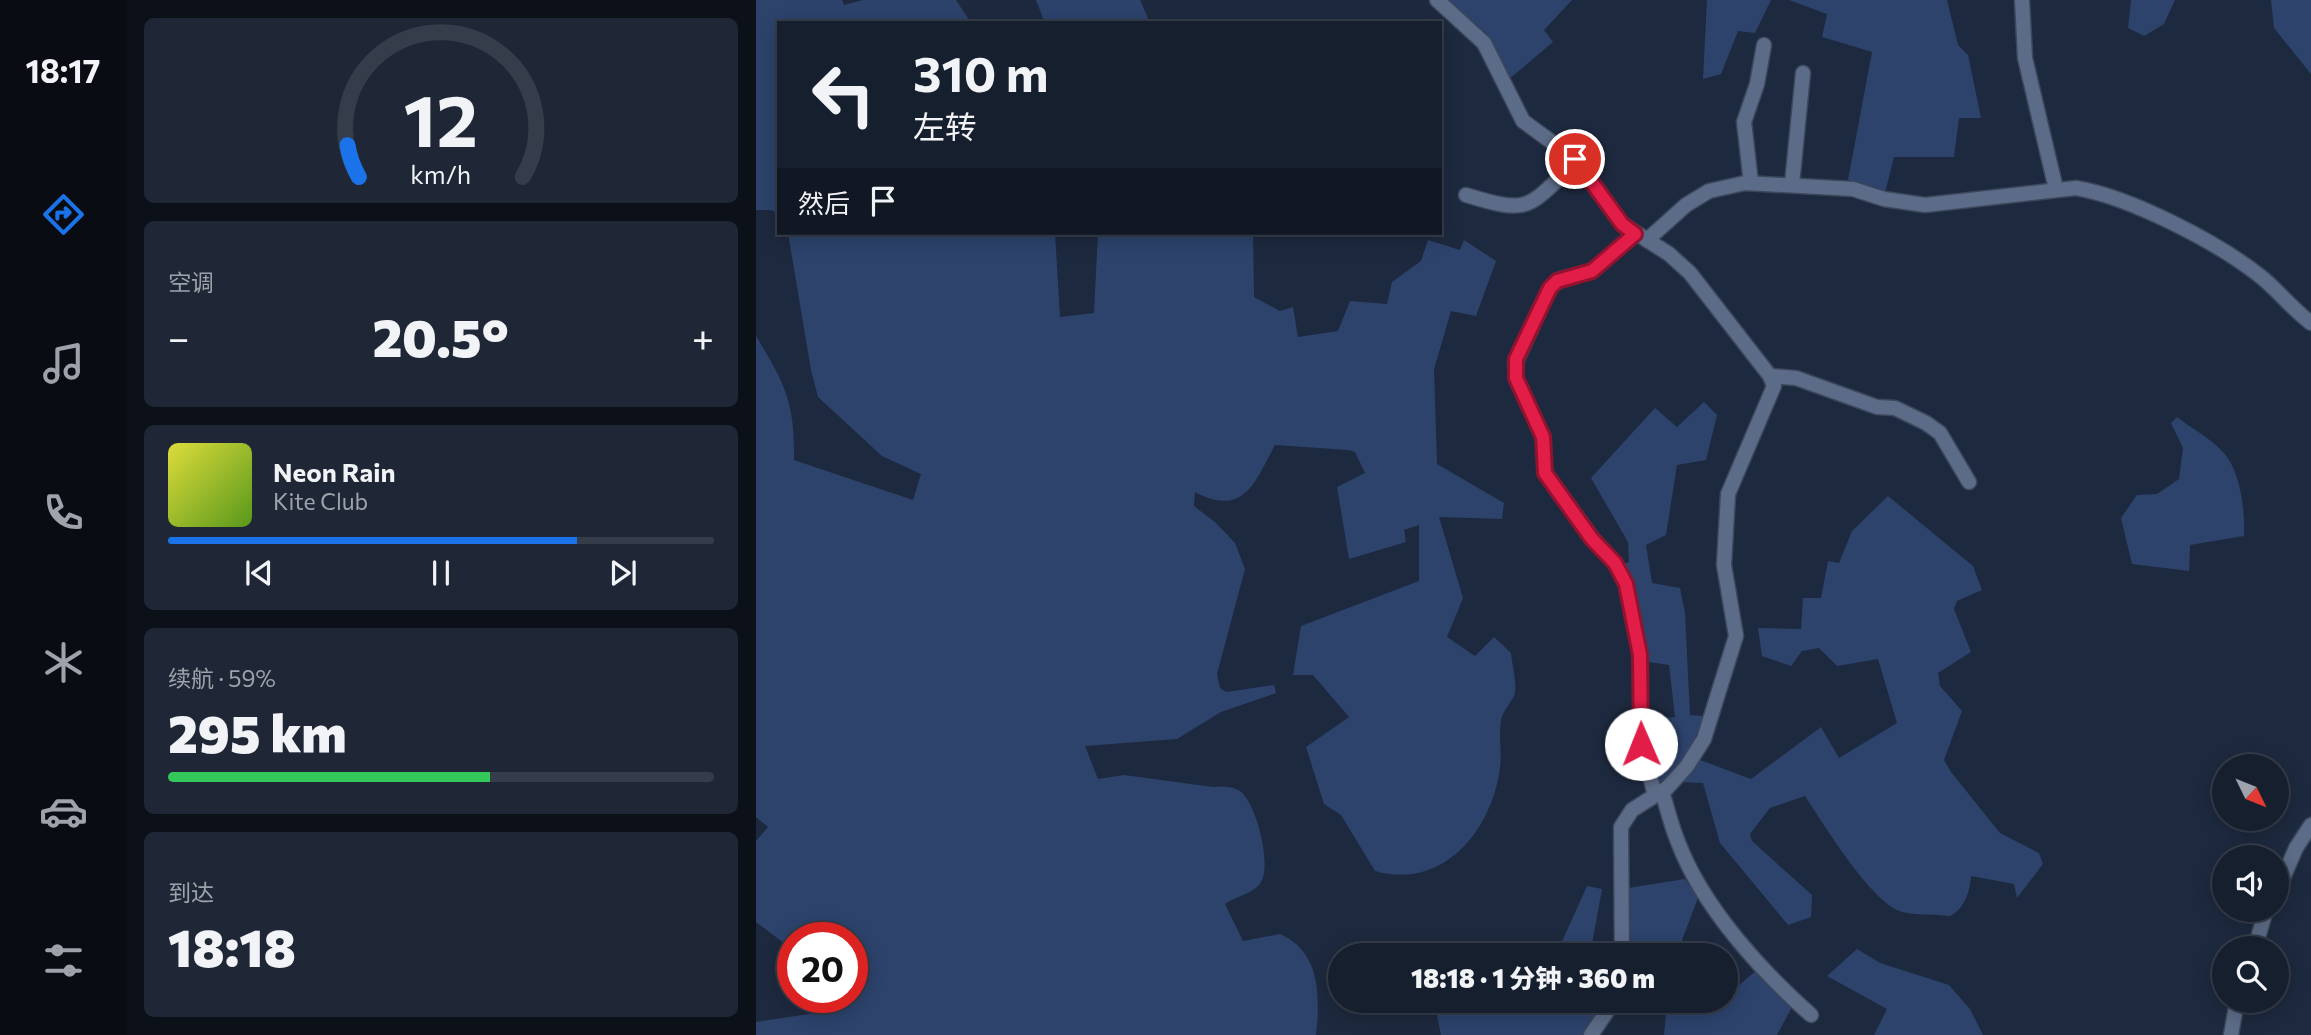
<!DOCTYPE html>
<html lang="zh">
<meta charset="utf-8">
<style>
:root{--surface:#161f2e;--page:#1f2736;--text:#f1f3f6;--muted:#9ea2aa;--line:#353d4a;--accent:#1a73e8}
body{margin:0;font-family:Commissioner,"Noto Sans SC",sans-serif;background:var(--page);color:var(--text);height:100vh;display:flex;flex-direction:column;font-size:26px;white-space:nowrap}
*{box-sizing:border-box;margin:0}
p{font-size:23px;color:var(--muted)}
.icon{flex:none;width:38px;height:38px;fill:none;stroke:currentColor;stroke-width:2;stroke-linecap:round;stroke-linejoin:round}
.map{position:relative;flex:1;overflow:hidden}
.details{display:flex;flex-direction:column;gap:18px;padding:18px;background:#0c1119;width:630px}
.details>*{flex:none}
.hud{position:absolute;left:21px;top:21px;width:665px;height:214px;border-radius:0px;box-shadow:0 4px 18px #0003,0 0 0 2px var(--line);background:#161f2e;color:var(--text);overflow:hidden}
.needle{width:46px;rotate:133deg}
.fabs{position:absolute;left:1456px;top:754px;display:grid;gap:14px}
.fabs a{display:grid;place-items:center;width:77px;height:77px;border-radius:50%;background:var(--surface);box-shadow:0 4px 18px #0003,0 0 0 2px var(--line);font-size:35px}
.speed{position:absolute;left:21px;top:922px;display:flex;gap:14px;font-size:35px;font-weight:700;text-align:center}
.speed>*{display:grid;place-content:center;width:91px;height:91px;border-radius:50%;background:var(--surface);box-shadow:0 4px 18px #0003,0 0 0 2px var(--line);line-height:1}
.speed .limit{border:10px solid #d22;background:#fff;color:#111}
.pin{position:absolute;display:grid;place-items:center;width:60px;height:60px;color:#fff;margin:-30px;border:4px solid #fff;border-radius:50%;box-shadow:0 2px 7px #0007}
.me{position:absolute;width:77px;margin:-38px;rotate:359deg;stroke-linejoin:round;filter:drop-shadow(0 0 5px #0008)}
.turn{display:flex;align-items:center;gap:24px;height:147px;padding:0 21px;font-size:32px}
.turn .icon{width:91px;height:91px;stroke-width:2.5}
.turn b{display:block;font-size:49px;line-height:60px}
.then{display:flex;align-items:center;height:66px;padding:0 21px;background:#0003;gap:14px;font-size:26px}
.big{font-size:52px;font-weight:800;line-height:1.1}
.details .widget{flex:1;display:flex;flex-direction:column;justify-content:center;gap:10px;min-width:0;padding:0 24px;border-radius:10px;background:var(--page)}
.details .dial{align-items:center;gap:0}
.dial svg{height:182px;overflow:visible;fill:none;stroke:var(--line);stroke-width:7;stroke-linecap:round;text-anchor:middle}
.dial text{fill:var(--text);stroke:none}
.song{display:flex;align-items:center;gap:21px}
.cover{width:84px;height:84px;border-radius:10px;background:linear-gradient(135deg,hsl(60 70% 55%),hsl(90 70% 35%))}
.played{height:7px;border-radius:4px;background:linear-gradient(90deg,var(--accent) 75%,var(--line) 75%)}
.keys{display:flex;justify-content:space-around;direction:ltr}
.heat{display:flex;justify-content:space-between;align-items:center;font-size:38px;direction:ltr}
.charge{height:10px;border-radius:5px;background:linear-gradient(90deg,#34c759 59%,var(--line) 0)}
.trip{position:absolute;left:572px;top:943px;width:410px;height:70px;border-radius:35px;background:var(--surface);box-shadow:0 4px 18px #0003,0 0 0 2px var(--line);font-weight:800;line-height:70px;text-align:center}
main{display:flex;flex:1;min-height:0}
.menu{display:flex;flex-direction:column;width:126px;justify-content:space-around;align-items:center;background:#090c12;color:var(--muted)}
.menu .icon{width:49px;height:49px}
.menu .selected{color:var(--accent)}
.menu b{font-size:32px;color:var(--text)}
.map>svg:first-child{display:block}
.green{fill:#2d436c}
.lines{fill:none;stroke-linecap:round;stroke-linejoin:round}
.minor-casing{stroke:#3c475b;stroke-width:17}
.minor{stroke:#5c6b87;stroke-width:14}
.route-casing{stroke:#92132f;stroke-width:18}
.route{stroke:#e11d48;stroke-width:12}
</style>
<main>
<nav class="menu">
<b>18:17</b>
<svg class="icon selected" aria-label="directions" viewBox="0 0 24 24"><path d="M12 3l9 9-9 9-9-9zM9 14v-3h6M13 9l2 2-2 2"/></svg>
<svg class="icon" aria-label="music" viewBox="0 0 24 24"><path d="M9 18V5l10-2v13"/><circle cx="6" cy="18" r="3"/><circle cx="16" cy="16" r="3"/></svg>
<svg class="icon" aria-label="phone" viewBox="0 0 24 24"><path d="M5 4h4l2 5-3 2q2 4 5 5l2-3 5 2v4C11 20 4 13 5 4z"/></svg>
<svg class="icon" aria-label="climate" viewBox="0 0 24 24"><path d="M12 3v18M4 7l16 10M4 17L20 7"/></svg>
<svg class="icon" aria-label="car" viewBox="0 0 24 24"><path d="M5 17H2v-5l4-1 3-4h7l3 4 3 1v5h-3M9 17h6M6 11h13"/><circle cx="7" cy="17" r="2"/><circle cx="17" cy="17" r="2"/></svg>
<svg class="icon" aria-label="filters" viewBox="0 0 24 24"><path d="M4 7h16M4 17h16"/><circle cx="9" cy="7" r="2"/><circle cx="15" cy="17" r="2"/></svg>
</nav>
<section class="details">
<div class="widget dial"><svg viewBox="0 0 100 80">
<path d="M14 69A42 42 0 1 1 86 69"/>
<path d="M14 69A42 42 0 0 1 9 55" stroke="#1a73e8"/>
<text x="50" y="56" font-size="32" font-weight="700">12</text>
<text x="50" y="72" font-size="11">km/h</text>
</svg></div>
<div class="widget"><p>空调</p>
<div class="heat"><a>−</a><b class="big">20.5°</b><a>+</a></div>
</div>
<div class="widget">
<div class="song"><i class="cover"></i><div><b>Neon Rain</b><p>Kite Club</p></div></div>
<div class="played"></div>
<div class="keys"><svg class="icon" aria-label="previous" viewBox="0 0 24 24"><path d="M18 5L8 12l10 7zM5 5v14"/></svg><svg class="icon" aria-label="pause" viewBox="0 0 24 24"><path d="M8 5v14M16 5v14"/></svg><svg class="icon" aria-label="next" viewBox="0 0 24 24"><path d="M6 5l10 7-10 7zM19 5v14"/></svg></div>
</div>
<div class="widget"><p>续航 · 59%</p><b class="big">295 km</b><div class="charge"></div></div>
<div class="widget"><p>到达</p><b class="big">18:18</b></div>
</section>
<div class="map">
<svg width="1555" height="1035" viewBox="0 0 1555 1035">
<rect width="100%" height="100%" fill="#1d293e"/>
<!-- green -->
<g class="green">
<path d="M0,0H86L88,5L107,0H200L215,23H23V214L15,210H0Z"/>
<path d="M280,0H384L394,23H289Z"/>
<path d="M691,0H816L788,30L797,42L752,80L731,34Z"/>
<path d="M951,0H1015L999,33L982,31L965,74L947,79Z"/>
<path d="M1033,0H1191L1202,45L1212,55L1225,118H1203L1198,157H1138L1129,193L1092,180L1116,52L1066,37L1071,14Z"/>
<path d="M1375,0H1419L1408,24L1388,36L1372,28Z"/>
<path d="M1515,0H1555V74L1518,28Z"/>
<path d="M32,233H299L304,317L338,313L342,233H497L498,297L524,311L537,307L542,337L582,331L594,301L631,304L636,282L665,261L672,240L704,250L708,240L740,261L720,316L695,311L678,369L681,464L748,503L746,519L683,517L707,598L691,637L719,656L738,637L755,653C756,665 762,686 758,696C754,704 747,711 745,720C742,737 747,756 743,774C733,833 686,890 619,871L585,815L568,804L550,747L593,717L557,675H537L545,626L663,581V525L648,530L650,542L593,559L581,487L609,473L599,452L592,450L519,445C499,482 488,518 439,492L438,506L460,523L479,543L489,569L461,674L464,688L470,692L518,685L520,693L465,712L421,739L329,746L342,779L368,775L457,787C467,786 475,786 484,791C500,802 516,865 505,882C498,894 480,896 469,904L487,941L524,934C565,952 564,996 560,1035H0V1022L60,1013L65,998H96V938H37V950L0,922V841L12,827L0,817V336C29,384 39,402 38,460L157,500L165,474L126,456L62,397L55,370Z"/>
<path d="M948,402L961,415L950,460L921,465L910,535L890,545L896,583L924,588L929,613L934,715L947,716C940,739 927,771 905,784L891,745L889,719L919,717L913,665L893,662L866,564L873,562L872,542L835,478L899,408L921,427Z"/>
<path d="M1421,417C1435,428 1454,438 1466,451C1485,470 1489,511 1488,536L1434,545L1433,571L1376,564L1365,518L1381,495L1401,494L1423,479L1427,448L1415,423Z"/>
<path d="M1132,496L1217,566L1226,590L1201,601L1198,609L1215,652L1182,673L1184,686L1206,711L1188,760L1195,772L1244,833L1283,853L1287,864L1261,898L1258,884L1215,876C1214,890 1209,909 1194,916C1179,914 1154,916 1141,910C1111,895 1068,825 1049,796L1014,808L994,834L996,841L1056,895L1055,917L1032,925L964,843L947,783L926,782L944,760L995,779L1065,727L1083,758L1141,723L1122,659L1081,666L1063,648L1046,651L1035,666L1006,656L1002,628L1045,629L1047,598H1065L1072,561L1083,563L1096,531Z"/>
<path d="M929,879L942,898L926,940L938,955H875L872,888Z"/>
<path d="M831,886L846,889L834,955H800Z"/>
<path d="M1101,949L1124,963L1193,985L1214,1009L1227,1035H1118L1131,1009L1071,976Z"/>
<path d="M1002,969L1036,1007L1021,1035H908L910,1014L900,1008V1001H970V996Z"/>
<path d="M678,1001H838L841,1013L829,1035H685Z"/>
</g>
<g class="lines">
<!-- minor casing -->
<g class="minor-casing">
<g id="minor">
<path d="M681,0L728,43L767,121L819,159L866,224L913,254L934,273L1014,376L1018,386L972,494L968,565L980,636L948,739L931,766L911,788L876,810L865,827L866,956"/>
<path d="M1266,0L1269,58L1300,189"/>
<path d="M995,183L988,122L1001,84L1008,45"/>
<path d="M1036,184L1047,73"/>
<path d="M710,195C778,216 771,206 821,162"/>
<path d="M879,234L836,271L805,279L794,288L759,364L760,378L787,437L789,473L837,539L859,563L870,584L884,655L885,744L899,795"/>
<path d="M891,240L930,205L953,191L989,183L1097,189L1128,199L1169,205L1320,188C1374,197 1461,242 1504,276C1522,290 1536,309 1555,323"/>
<path d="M1014,376L1040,378L1121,407L1139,408L1170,423L1184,433L1213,482"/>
<path d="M906,791C911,808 915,825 922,842C946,906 1004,970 1055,1015"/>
<path d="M1521,892L1540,848L1555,825"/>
<path d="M1499,948L1510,910"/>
<path d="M835,1035L858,1001"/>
<path d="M1475,1035L1481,1001"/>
</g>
</g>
<!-- minor -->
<use href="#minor" class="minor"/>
</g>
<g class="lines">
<!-- route casing -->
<g class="route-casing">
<path id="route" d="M819,159L866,224L879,234L836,271L801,281L794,288L760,359V378L787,437L789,473L836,539L859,563L870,584L884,655L885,744"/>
</g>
<!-- route -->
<use href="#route" class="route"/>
</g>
</svg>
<div class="fabs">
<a><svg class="needle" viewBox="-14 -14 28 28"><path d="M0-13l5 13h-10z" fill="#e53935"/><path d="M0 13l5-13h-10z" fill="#9ea2aa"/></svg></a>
<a><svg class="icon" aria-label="sound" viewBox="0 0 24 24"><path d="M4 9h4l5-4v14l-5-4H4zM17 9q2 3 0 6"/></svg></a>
<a><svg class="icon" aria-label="search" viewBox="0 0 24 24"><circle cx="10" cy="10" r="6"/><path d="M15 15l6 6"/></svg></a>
</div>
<div class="speed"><div class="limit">20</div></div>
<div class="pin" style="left:819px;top:159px;background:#d93025"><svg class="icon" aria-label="arrive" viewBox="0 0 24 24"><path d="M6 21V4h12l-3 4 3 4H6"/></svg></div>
<svg class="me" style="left:885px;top:744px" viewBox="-20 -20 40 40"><circle r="19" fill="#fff"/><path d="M0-13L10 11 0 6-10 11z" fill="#e11d48"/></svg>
<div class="trip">18:18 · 1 分钟 · 360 m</div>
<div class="hud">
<div class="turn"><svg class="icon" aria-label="left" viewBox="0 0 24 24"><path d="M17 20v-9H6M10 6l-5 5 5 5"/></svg><div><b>310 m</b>左转</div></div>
<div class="then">然后<svg class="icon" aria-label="arrive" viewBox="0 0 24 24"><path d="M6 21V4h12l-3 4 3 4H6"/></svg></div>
</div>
</div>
</main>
